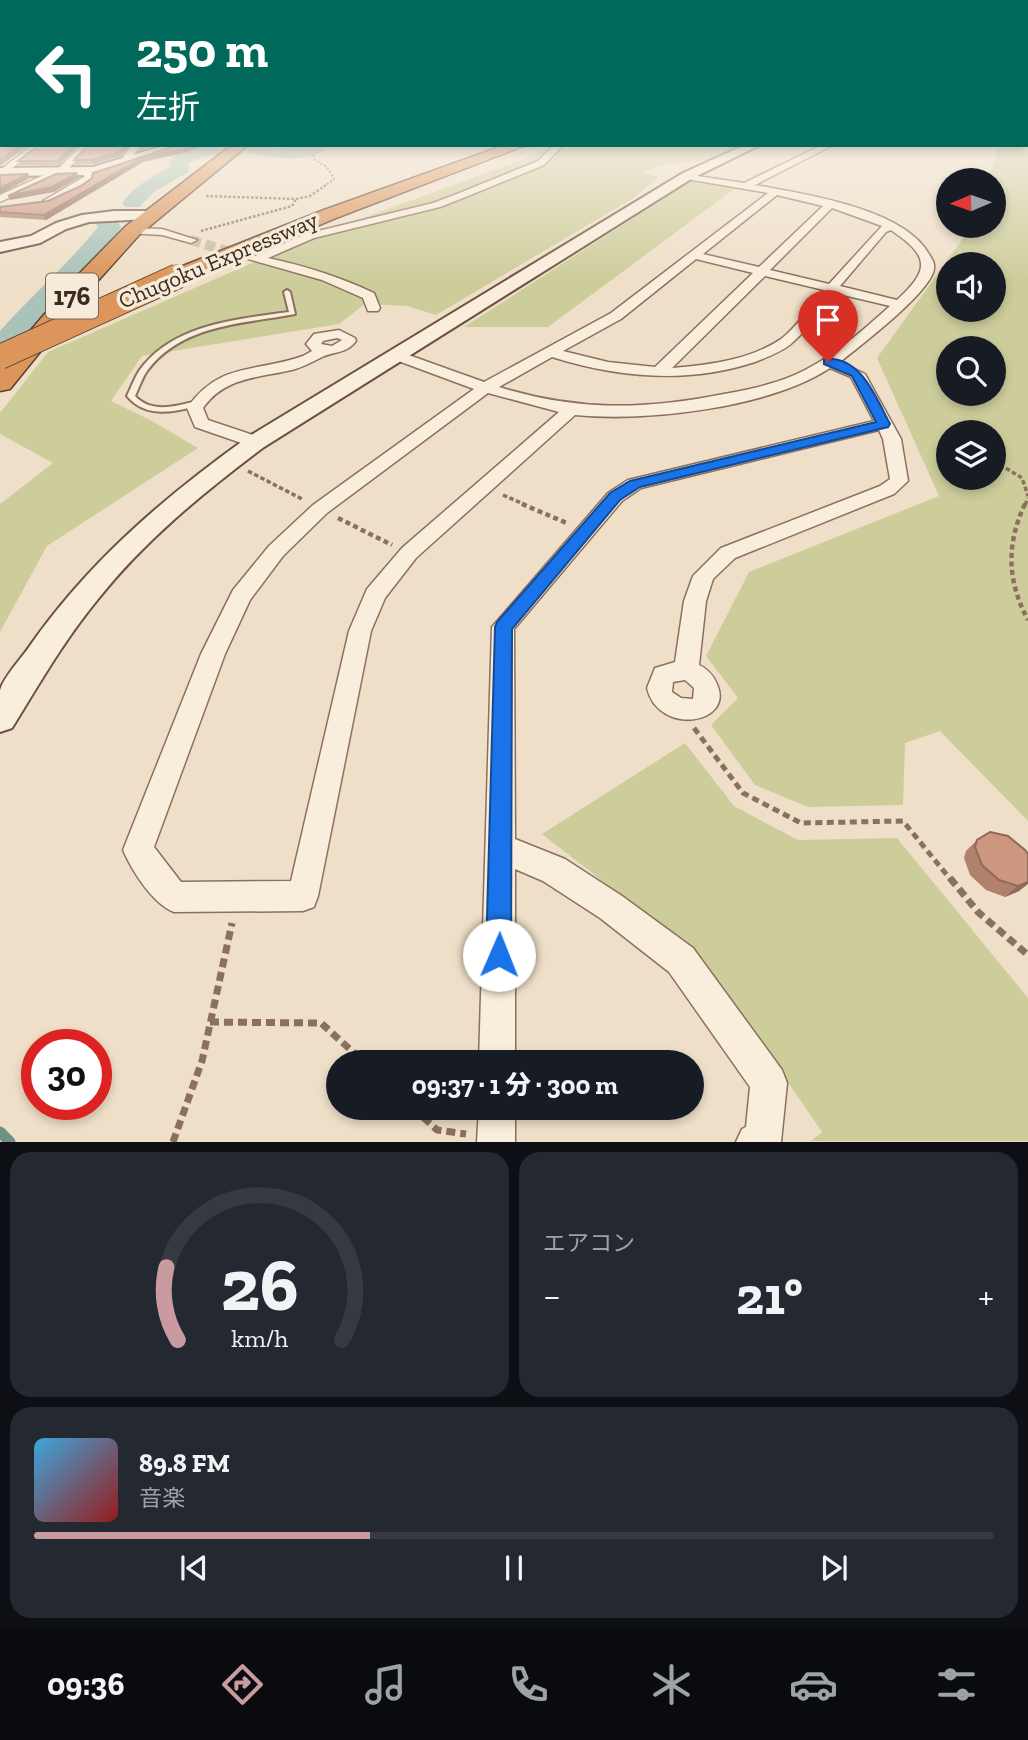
<!DOCTYPE html>
<html lang="ja">
<meta charset="utf-8">
<style>
:root{--surface:#171b24;--page:#242831;--text:#f1f3f6;--muted:#9ea1a6;--line:#363941;--accent:#ca9aa1}
body{margin:0;font-family:"Zilla Slab","Noto Sans JP",serif;background:var(--page);color:var(--text);height:100vh;display:flex;flex-direction:column;font-size:26px;white-space:nowrap}
*{box-sizing:border-box;margin:0}
p{font-size:23px;color:var(--muted)}
.icon{flex:none;width:38px;height:38px;fill:none;stroke:currentColor;stroke-width:2;stroke-linecap:round;stroke-linejoin:round}
.map{position:relative;height:1142px;overflow:hidden}
.drawer{display:flex;flex-direction:column;gap:10px;padding:10px;background:#0d0f14;flex:1}
.drawer>*{flex:none}
.guide{position:absolute;left:0px;top:0px;width:1029px;height:147px;box-shadow:0 4px 10px #0003;background:#00695c;color:#fff;overflow:hidden}
.needle{width:46px;rotate:268deg}
.tools{position:absolute;left:936px;top:168px;display:grid;gap:14px}
.tools a{display:grid;place-items:center;width:70px;height:70px;border-radius:50%;background:var(--surface);box-shadow:0 4px 10px #0003;font-size:35px}
.speed{position:absolute;left:21px;top:1029px;display:flex;gap:14px;font-size:35px;font-weight:700;text-align:center}
.speed>*{display:grid;place-content:center;width:91px;height:91px;border-radius:50%;background:var(--surface);box-shadow:0 4px 10px #0003;line-height:1}
.speed .limit{border:10px solid #d22;background:#fff;color:#111}
.pin{position:absolute;display:grid;place-items:center;width:60px;height:60px;color:#fff;margin:-72px -30px;border-radius:50% 50% 50% 0;rotate:-45deg;box-shadow:0 0 7px #0007}
.pin .icon{rotate:45deg}
.me{position:absolute;width:77px;margin:-38px;rotate:1deg;stroke-linejoin:round;filter:drop-shadow(0 0 5px #0008)}
.turn{display:flex;align-items:center;gap:24px;height:147px;padding:0 21px;font-size:32px}
.turn .icon{width:91px;height:91px;stroke-width:2.5}
.turn b{display:block;font-size:49px;line-height:60px}
.big{font-size:52px;font-weight:800;line-height:1.1}
.drawer .card{flex:1;display:flex;flex-direction:column;justify-content:center;gap:10px;min-width:0;padding:0 24px;border-radius:21px;background:var(--page)}
.drawer .dial{align-items:center;gap:0}
.dial svg{height:182px;overflow:visible;fill:none;stroke:var(--line);stroke-width:7;stroke-linecap:round;text-anchor:middle}
.dial text{fill:var(--text);stroke:none}
.song{display:flex;align-items:center;gap:21px}
.cover{width:84px;height:84px;border-radius:10px;background:linear-gradient(135deg,hsl(200 70% 55%),hsl(0 70% 35%))}
.played{height:7px;border-radius:4px;background:linear-gradient(90deg,var(--accent) 35%,var(--line) 35%)}
.keys{display:flex;justify-content:space-around;direction:ltr}
.heat{display:flex;justify-content:space-between;align-items:center;font-size:38px;direction:ltr}
.drawer .tiles{flex:1;display:grid;gap:10px;grid-template-columns:1fr 1fr}
.card:last-child{grid-column:span 2}
.trip{position:absolute;left:326px;top:1050px;width:378px;height:70px;border-radius:35px;background:var(--surface);box-shadow:0 4px 10px #0003;font-weight:800;line-height:70px;text-align:center}
.tab-bar{display:flex;height:112px;justify-content:space-around;align-items:center;background:#090b0e;color:var(--muted)}
.tab-bar .icon{width:49px;height:49px}
.tab-bar .current{color:var(--accent)}
.tab-bar b{font-size:32px;color:var(--text)}
.map>svg:first-child{display:block}
.green{fill:#cdcd9b;fill-rule:evenodd}
.lines{fill:none;stroke-linecap:round;stroke-linejoin:round}
.stream{stroke:#6f9185;stroke-width:11}
.river{fill:#a9c3b8;fill-rule:evenodd}
.street-tunnel{stroke:#cbbba6;stroke-width:10;stroke-dasharray:10 5;stroke-linecap:butt}
.lane-casing{stroke:#8b705d;stroke-width:4}
.street-casing{stroke:#8b705d;stroke-width:3}
.secondary-casing{stroke:#6d5140;stroke-width:4}
.highway-casing{stroke:#593f31;stroke-width:3}
.path-far5{stroke:#8b705d;stroke-width:2;stroke-dasharray:2 2;stroke-linecap:butt}
.path-far4{stroke:#8b705d;stroke-width:2.5;stroke-dasharray:2.5 2;stroke-linecap:butt}
.path-far3{stroke:#8b705d;stroke-width:3.5;stroke-dasharray:4.5 2.5;stroke-linecap:butt}
.path-far2{stroke:#8b705d;stroke-width:4.5;stroke-dasharray:5 3.5;stroke-linecap:butt}
.path-far1{stroke:#8b705d;stroke-width:5;stroke-dasharray:7 4.5;stroke-linecap:butt}
.path{stroke:#8b705d;stroke-width:7;stroke-dasharray:9 5;stroke-linecap:butt}
.lane{fill:#f9eddb;fill-rule:evenodd}
.street{fill:#f9eddb;fill-rule:evenodd}
.secondary{fill:#f9eddb;fill-rule:evenodd}
.highway{fill:#dc955a;fill-rule:evenodd}
.highway-bridge-casing{stroke:#593f31;stroke-width:26;stroke-linecap:butt}
.highway-bridge{stroke:#dc955a;stroke-width:24}
.wall{fill:#b0816c}
.shaded-wall{fill:#906958}
.building{fill:#cd967e;stroke:#906958;stroke-width:2}
.route{fill:#1a73e8;stroke:#114b97;stroke-width:2}
.labels{text-anchor:middle;dominant-baseline:central;stroke-width:7;stroke-linejoin:round;paint-order:stroke}
.far-street-label{font-size:23px;fill:#3b2a20;stroke:#f6ead8}
.shield{fill:#f6ead8;stroke:#736457;stroke-width:2}
.shield-label{font-size:26px;font-weight:bold;fill:#3b2a20}
</style>
<div class="map">
<svg width="1028" height="1142" viewBox="0 0 1028 1142">
<rect width="100%" height="100%" fill="#efdfc8"/>
<!-- green -->
<g class="green">
<path d="M1028,138V821L940,731L905,743L903,805L808,807L755,785L711,725L738,698L706,656L749,572L939,496L877,358L972,226H994V180H989L997,149L1007,145H1027ZM948,264H994V310H948ZM948,348H994V394H948ZM948,432H994V478H948Z"/>
<path d="M555,145H740L709,160L661,165L641,172L658,177L635,197L436,315L407,306L365,304L339,324L142,356L111,401L152,421L198,448L47,546L0,632V504L53,463L0,434V413L48,352L314,236L519,161Z"/>
<path d="M694,179L737,187L548,327H464Z"/>
<path d="M685,743L734,806L798,840L897,838L1028,998V1141H811L822,1132L704,960L542,834Z"/>
</g>
<g class="lines">
<!-- stream -->
<path class="stream" d="M0,1132L10,1142"/>
<!-- river -->
<g class="river">
<path d="M208,145L240,147L237,151L203,157L188,164L190,168L188,172L154,192L139,207H125L122,203C134,186 152,177 171,166L168,162C177,152 194,147 208,145Z"/>
<path d="M264,145L273,148L330,145C309,167 267,157 242,150L239,146Z"/>
<path d="M106,215C114,217 117,220 121,227L118,232C85,275 46,313 11,355L0,358V331C32,295 68,264 98,227L95,222L98,217Z"/>
</g>
<!-- street-tunnel -->
<path class="street-tunnel" d="M191,240L247,257"/>
<!-- lane casing -->
<g class="lane-casing">
<path id="lane" d="M287,290L290,292L295,314C243,324 182,324 147,371C142,378 139,388 135,396C152,414 176,406 197,401L201,403L200,405C175,412 146,419 127,396C131,388 134,379 139,371C172,324 237,319 289,312L284,292Z"/>
</g>
<!-- street casing -->
<g class="street-casing">
<g id="street">
<path d="M33,145H43L0,177V170Z"/>
<path d="M82,145H91L65,172L0,202V195L59,168Z"/>
<path d="M132,145H141L132,157L134,160L130,163L123,157Z"/>
<path d="M554,145H563L544,165L463,198L440,207L314,238L268,258C305,266 340,277 374,293L380,308L378,311H368L363,298L322,280L248,259L306,234L433,203L457,194L538,161Z"/>
<path d="M822,145H833L755,185C804,194 903,208 929,254C932,259 935,263 934,269C931,292 860,346 840,362L865,374L901,439L908,481L894,494L735,558L713,579L706,601L699,665C708,669 713,675 717,684C735,725 658,736 647,688L655,668L675,662L684,601L693,576L721,548L880,486L890,479L883,439L879,430L641,488L622,501L514,629L515,839L565,859L622,896L693,948L782,1070L787,1083L781,1142H736L742,1129L746,1127L750,1087L669,972L600,918L543,881L515,869V1062H479L492,627L608,493L628,480L874,421L851,377L830,368C769,408 647,422 575,415L416,558L385,598L371,631L318,896L314,907L303,911L174,912C153,904 132,871 123,850L201,654L233,590L269,546L313,505L474,389L393,359L391,356L393,353H403L484,382L611,313L768,193L687,179L684,178V174L744,183ZM777,195L823,206L759,267L703,254ZM832,208L882,226L829,284L770,270ZM891,230C929,256 931,269 897,300L840,286L886,232ZM696,259L753,273L655,367L608,362L563,351L621,319ZM765,276L824,290C811,305 797,327 781,339C750,360 709,365 672,368ZM835,293L890,306C864,329 837,354 805,370C780,383 752,389 724,394C643,410 578,411 499,387L552,357C619,378 688,384 755,362C767,357 784,351 793,342C809,328 822,309 835,293ZM488,393L559,412L402,548L367,589L349,631L291,881L181,882L154,847L225,654L250,600L283,556L327,513ZM685,680L694,688L693,699L681,698L672,692L673,682Z"/>
<path d="M84,170H90L92,180L51,205H43V201L84,177Z"/>
<path d="M132,228L162,229L197,240L191,243L162,235L128,233V229Z"/>
<path d="M339,330L355,338L356,341C346,354 335,351 322,357C312,362 303,367 292,370C257,378 225,377 203,408L208,420L262,438L265,442L262,446H250L195,427L187,408C220,361 255,373 303,356L312,351L306,344L314,334ZM337,338L342,340L332,346L321,344L323,341Z"/>
<path d="M479,1108H515V1142H477Z"/>
</g>
</g>
<!-- secondary casing -->
<g class="secondary-casing">
<g id="secondary">
<path d="M166,145H184L94,175L0,176V168L93,167Z"/>
<path d="M745,145H760L691,179L264,447C204,492 145,540 98,599C65,639 39,684 12,728L0,732C0,720 0,702 0,690C4,677 19,661 27,650C86,564 163,498 248,437L683,173Z"/>
<path d="M114,211H150L157,215L150,219L89,222L66,229L40,243L0,252V242L31,236L56,223L82,215Z"/>
</g>
</g>
<!-- highway casing -->
<g class="highway-casing">
<g id="highway">
<path d="M232,145H248L139,235L95,284L10,389L0,391V366L79,274L125,227Z"/>
<path d="M505,145H526L336,218L186,281H170L167,276L170,271L324,210Z"/>
</g>
</g>
<!-- path-far5 -->
<path class="path-far5" d="M313,155L315,160L327,167L334,179L323,187"/>
<!-- path-far4 -->
<g class="path-far4">
<path d="M206,196L296,199L310,196L326,185"/>
<path d="M201,231L292,206L296,199"/>
</g>
<!-- path-far3 -->
<g class="path-far3">
<path d="M994,461L1022,478L1028,496"/>
<path d="M248,471L302,499"/>
<path d="M503,495L526,505"/>
<path d="M1025,505L1028,498"/>
</g>
<!-- path-far2 -->
<g class="path-far2">
<path d="M522,504L569,524"/>
<path d="M1025,504C1006,544 1007,581 1028,620"/>
<path d="M338,518L392,545"/>
</g>
<!-- path-far1 -->
<path class="path-far1" d="M694,728L743,793L801,823L903,821L951,880"/>
<!-- path -->
<g class="path">
<path d="M950,878L978,912L1028,955"/>
<path d="M210,1022L321,1023L364,1062"/>
<path d="M413,1108L437,1130L466,1134"/>
<path d="M173,1142L202,1061L232,923"/>
</g>
<!-- lane -->
<use href="#lane" class="lane"/>
<!-- street -->
<use href="#street" class="street"/>
<!-- secondary -->
<use href="#secondary" class="secondary"/>
<!-- highway -->
<use href="#highway" class="highway"/>
<!-- highway-bridge casing -->
<g class="highway-bridge-casing">
<path id="highway-bridge" d="M0,357L178,276"/>
</g>
<!-- highway-bridge -->
<use href="#highway-bridge" class="highway-bridge"/>
</g>
<!-- wall -->
<g class="wall">
<path d="M39,145H79L59,165H20L18,161Z"/>
<path d="M88,145H130L121,156L93,164L76,165L74,160Z"/>
<path d="M184,153L143,162L46,220L0,217V207L48,201L81,186L92,178L93,173Z"/>
<path d="M977,840L1017,842L1019,891L1005,897L986,890L970,875L964,858L966,851Z"/>
</g>
<!-- shaded-wall -->
<g class="shaded-wall">
<path d="M22,145H29L0,166V160Z"/>
<path d="M73,145H79L59,165L57,161Z"/>
<path d="M125,145H130L121,156L93,164L91,160Z"/>
<path d="M141,145H156L141,150L139,146Z"/>
<path d="M194,145H208L184,153L143,162L46,220L44,215L142,158Z"/>
<path d="M77,173L79,178L54,192L10,200L8,196Z"/>
<path d="M28,174L30,178L0,194V188Z"/>
<path d="M1028,882V884L1019,891L1005,897L1018,886Z"/>
</g>
<!-- building -->
<g class="building">
<path d="M2,131V145H22L0,160V136Z"/>
<path d="M39,145H73L57,161H18Z"/>
<path d="M88,145H125L119,152L91,160H74Z"/>
<path d="M178,145H194L183,149L142,158L44,215L0,212V207L48,201L81,186L92,178L93,173Z"/>
<path d="M77,173L52,187L8,196L56,174Z"/>
<path d="M28,174L0,188V175Z"/>
<path d="M990,832L1008,836L1025,850L1028,854V882L1018,886L999,880L982,865L975,847L977,840Z"/>
</g>
<!-- sky -->
<linearGradient id="sky" x2="0" y2="1"><stop stop-color="#8fbad5"/><stop offset="0.43" stop-color="#f8f1e6"/><stop offset="1" stop-color="#f8f1e6" stop-opacity="0"/></linearGradient>
<rect width="1028" height="280" fill="url(#sky)"/>
<!-- route -->
<path class="route" d="M824,359C861,355 876,398 890,424L888,427L640,487L620,500L512,629L511,955L507,964L499,968L490,964L486,955L495,627L497,622L610,493L630,481L876,422L852,376L824,364Z"/>
<g class="labels">
<!-- far-street labels -->
<g class="far-street-label">
<text transform="translate(218 260) rotate(-23)">Chugoku Expressway</text>
</g>
<!-- shield labels -->
<rect class="shield" x="46" y="273.5" width="52" height="45" rx="5"/>
<g class="shield-label">
<text x="72" y="296">176</text>
</g>
</g>
</svg>
<div class="tools">
<a><svg class="needle" viewBox="-14 -14 28 28"><path d="M0-13l5 13h-10z" fill="#e53935"/><path d="M0 13l5-13h-10z" fill="#9ea1a6"/></svg></a>
<a><svg class="icon" aria-label="sound" viewBox="0 0 24 24"><path d="M4 9h4l5-4v14l-5-4H4zM17 9q2 3 0 6"/></svg></a>
<a><svg class="icon" aria-label="search" viewBox="0 0 24 24"><circle cx="10" cy="10" r="6"/><path d="M15 15l6 6"/></svg></a>
<a><svg class="icon" aria-label="layers" viewBox="0 0 24 24"><path d="M12 4l9 5-9 5-9-5zM3 14l9 5 9-5"/></svg></a>
</div>
<div class="speed"><div class="limit">30</div></div>
<div class="pin" style="left:828px;top:362px;background:#d93025"><svg class="icon" aria-label="arrive" viewBox="0 0 24 24"><path d="M6 21V4h12l-3 4 3 4H6"/></svg></div>
<svg class="me" style="left:499px;top:955px" viewBox="-20 -20 40 40"><circle r="19" fill="#fff"/><path d="M0-13L10 11 0 6-10 11z" fill="#1a73e8"/></svg>
<div class="trip">09:37 · 1 分 · 300 m</div>
<div class="guide">
<div class="turn"><svg class="icon" aria-label="left" viewBox="0 0 24 24"><path d="M17 20v-9H6M10 6l-5 5 5 5"/></svg><div><b>250 m</b>左折</div></div>
</div>
</div>
<section class="drawer">
<div class="tiles">
<div class="card dial"><svg viewBox="0 0 100 80">
<path d="M14 69A42 42 0 1 1 86 69"/>
<path d="M14 69A42 42 0 0 1 9 37" stroke="#ca9aa1"/>
<text x="50" y="56" font-size="32" font-weight="700">26</text>
<text x="50" y="72" font-size="11">km/h</text>
</svg></div>
<div class="card"><p>エアコン</p>
<div class="heat"><a>−</a><b class="big">21°</b><a>+</a></div>
</div>
<div class="card">
<div class="song"><i class="cover"></i><div><b>89.8 FM</b><p>音楽</p></div></div>
<div class="played"></div>
<div class="keys"><svg class="icon" aria-label="previous" viewBox="0 0 24 24"><path d="M18 5L8 12l10 7zM5 5v14"/></svg><svg class="icon" aria-label="pause" viewBox="0 0 24 24"><path d="M8 5v14M16 5v14"/></svg><svg class="icon" aria-label="next" viewBox="0 0 24 24"><path d="M6 5l10 7-10 7zM19 5v14"/></svg></div>
</div>
</div>
</section>
<nav class="tab-bar">
<b>09:36</b>
<svg class="icon current" aria-label="directions" viewBox="0 0 24 24"><path d="M12 3l9 9-9 9-9-9zM9 14v-3h6M13 9l2 2-2 2"/></svg>
<svg class="icon" aria-label="music" viewBox="0 0 24 24"><path d="M9 18V5l10-2v13"/><circle cx="6" cy="18" r="3"/><circle cx="16" cy="16" r="3"/></svg>
<svg class="icon" aria-label="phone" viewBox="0 0 24 24"><path d="M5 4h4l2 5-3 2q2 4 5 5l2-3 5 2v4C11 20 4 13 5 4z"/></svg>
<svg class="icon" aria-label="climate" viewBox="0 0 24 24"><path d="M12 3v18M4 7l16 10M4 17L20 7"/></svg>
<svg class="icon" aria-label="car" viewBox="0 0 24 24"><path d="M5 17H2v-5l4-1 3-4h7l3 4 3 1v5h-3M9 17h6M6 11h13"/><circle cx="7" cy="17" r="2"/><circle cx="17" cy="17" r="2"/></svg>
<svg class="icon" aria-label="filters" viewBox="0 0 24 24"><path d="M4 7h16M4 17h16"/><circle cx="9" cy="7" r="2"/><circle cx="15" cy="17" r="2"/></svg>
</nav>
